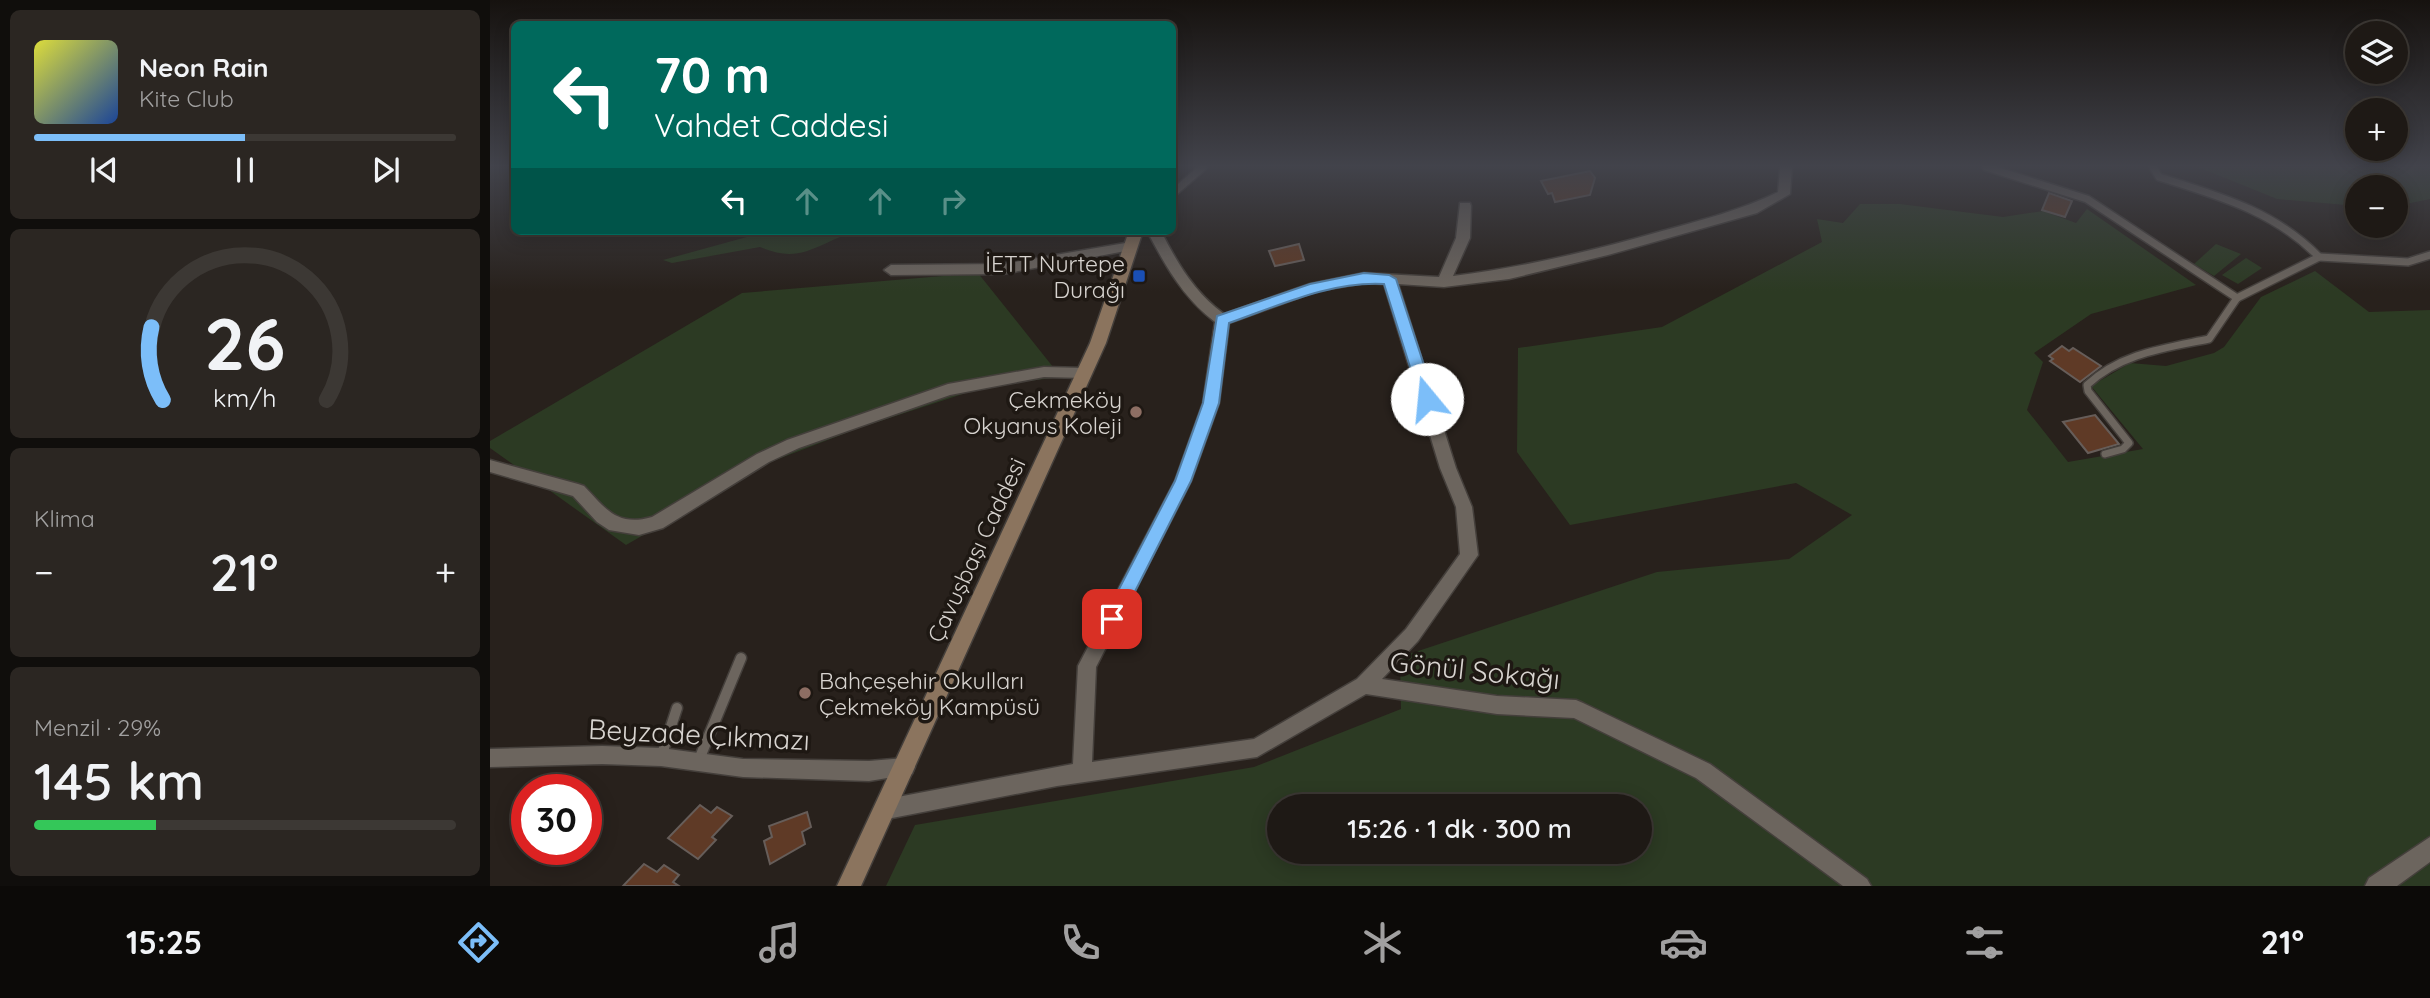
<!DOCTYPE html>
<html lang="tr">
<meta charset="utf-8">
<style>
:root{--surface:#1e1915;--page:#2b2622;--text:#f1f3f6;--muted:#a1a0a0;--line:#3c3834;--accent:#7cbef9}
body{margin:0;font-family:Quicksand,sans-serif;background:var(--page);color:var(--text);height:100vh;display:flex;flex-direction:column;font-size:26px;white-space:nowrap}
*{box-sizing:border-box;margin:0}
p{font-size:23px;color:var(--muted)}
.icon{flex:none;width:38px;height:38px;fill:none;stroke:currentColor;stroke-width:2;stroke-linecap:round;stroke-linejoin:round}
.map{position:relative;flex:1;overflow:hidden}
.sheet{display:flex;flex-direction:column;gap:10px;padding:10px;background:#100e0c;width:490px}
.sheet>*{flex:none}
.banner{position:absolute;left:21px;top:21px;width:665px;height:214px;border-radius:10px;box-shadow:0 4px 18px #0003,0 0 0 2px var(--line);background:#00695c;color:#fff;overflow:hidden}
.buttons{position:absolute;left:1855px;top:21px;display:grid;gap:14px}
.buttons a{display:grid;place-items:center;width:63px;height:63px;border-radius:50%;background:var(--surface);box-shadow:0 4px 18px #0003,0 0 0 2px var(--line);font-size:35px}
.speed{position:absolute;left:21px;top:774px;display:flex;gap:14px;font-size:35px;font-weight:700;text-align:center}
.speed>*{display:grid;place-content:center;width:91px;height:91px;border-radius:50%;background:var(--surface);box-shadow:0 4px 18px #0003,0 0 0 2px var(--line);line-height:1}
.speed .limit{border:10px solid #d22;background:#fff;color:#111}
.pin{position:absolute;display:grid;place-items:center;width:60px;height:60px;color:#fff;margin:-30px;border-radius:14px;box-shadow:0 4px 10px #0006}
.me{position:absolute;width:77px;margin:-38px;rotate:343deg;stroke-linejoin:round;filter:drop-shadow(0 0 5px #0008)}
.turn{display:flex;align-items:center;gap:24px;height:147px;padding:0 28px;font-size:32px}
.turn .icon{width:91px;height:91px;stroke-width:2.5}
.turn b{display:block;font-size:49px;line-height:60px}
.lanes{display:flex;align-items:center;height:66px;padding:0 28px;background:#0003;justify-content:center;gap:35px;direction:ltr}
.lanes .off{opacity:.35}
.big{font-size:52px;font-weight:600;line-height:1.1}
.sheet .card{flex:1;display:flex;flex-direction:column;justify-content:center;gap:10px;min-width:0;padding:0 24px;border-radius:10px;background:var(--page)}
.sheet .dial{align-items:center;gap:0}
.dial svg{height:182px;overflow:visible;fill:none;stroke:var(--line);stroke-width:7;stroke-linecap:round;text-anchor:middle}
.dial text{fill:var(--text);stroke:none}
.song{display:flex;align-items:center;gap:21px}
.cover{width:84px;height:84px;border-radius:10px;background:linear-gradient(135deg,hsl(60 70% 55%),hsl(220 70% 35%))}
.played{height:7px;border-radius:4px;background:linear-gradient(90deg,var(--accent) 50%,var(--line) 50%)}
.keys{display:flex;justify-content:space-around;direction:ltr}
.heat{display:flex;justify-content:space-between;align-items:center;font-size:38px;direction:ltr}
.charge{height:10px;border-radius:5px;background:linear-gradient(90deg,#34c759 29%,var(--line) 0)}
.trip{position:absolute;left:777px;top:794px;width:385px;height:70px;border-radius:35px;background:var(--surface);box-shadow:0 4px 18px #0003,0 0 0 2px var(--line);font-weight:600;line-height:70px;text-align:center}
.tab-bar{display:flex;height:112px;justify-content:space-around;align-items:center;background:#0c0a08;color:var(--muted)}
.tab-bar .icon{width:49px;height:49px}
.tab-bar .selected{color:var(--accent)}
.tab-bar b{font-size:32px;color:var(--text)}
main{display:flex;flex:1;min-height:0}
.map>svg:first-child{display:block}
.green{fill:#2c3a23;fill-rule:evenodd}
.building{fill:#5f3a26;stroke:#665d59;stroke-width:2}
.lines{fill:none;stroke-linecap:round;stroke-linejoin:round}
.service-far1-casing{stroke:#443f3b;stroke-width:10}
.service-casing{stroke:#443f3b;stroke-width:13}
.minor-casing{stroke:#443f3b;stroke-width:3}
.tertiary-casing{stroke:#443f3b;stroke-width:3}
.secondary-casing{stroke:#443f3b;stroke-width:3}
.service-far1{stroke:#6c655e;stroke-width:7}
.service{stroke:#6c655e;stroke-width:10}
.minor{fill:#6c655e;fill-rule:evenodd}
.tertiary{fill:#6c655e;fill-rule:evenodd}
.secondary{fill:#8b745e;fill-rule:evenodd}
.route{fill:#7cbef9;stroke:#517ca2;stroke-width:2}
.transit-dot{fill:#1a4fb4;stroke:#1e1813;stroke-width:2.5}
.education-dot{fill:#8d6e63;stroke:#1e1813;stroke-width:2.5}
.labels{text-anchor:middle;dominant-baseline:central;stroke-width:7;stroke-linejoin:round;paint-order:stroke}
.poi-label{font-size:23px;fill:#d7d3cf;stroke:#1e1813;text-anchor:end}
.street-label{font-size:23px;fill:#d7d3cf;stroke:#1e1813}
.near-street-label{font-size:28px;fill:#d7d3cf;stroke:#1e1813}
</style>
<main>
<section class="sheet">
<div class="card">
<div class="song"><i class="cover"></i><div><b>Neon Rain</b><p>Kite Club</p></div></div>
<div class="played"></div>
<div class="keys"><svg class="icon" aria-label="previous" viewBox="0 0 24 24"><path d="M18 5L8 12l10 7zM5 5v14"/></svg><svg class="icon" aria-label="pause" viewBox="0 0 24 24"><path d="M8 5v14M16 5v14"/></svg><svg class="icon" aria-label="next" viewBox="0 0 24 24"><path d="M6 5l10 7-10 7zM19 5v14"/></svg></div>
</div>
<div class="card dial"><svg viewBox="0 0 100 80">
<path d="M14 69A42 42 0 1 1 86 69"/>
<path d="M14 69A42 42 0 0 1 9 37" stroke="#7cbef9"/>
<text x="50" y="56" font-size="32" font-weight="700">26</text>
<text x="50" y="72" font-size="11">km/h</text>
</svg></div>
<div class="card"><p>Klima</p>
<div class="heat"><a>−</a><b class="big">21°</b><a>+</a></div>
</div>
<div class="card"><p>Menzil · 29%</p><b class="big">145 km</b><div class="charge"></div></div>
</section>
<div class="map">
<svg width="1940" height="886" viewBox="0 0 1940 886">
<rect width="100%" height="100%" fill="#28211c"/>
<!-- green -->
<g class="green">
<path d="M1708,167H1940V199L1906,206V187H1867V206L1787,199Z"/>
<path d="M1370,204H1410L1513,217L1553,211L1586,223L1597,209L1706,285L1601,314L1544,353L1553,362L1537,410L1578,462L1653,449L1601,386L1640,363L1676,366L1724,353L1734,347L1771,297L1825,271L1879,312L1940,310V886H396L425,825L764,767L911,709L910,657L1167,572L1299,559L1362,515L1306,483L1080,525L1027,452L1028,348L1172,327L1332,242L1327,219L1353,223ZM789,807H1150V852H789Z"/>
<path d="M279,231H368C329,241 313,266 270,247L182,263L173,260Z"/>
<path d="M1726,244L1751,254L1724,276L1704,264Z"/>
<path d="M1756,258L1772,268L1748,284L1732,275Z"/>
<path d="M488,273L571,377L497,386L369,428L283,461L136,545L0,448V441L252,293Z"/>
</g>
<!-- building -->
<g class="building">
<path d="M1100,171L1105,178L1100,195L1065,202L1062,193L1058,194L1051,181Z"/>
<path d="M1559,193L1582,201L1575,217L1552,210Z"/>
<path d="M809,244L814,260L785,266L779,251Z"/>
<path d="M1572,346L1579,351L1583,348L1611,366L1590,382L1560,361L1563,359L1559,356Z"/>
<path d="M1605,415L1629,444L1598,453L1573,422Z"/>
<path d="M210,805L221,813L227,807L242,816L222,837L226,840L208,859L178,838Z"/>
<path d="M317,812L321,827L312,832L315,844L280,864L274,841L282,837L279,826Z"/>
<path d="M154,864L167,872L174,865L189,875L183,882L189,886H133Z"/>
</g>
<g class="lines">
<!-- service-far1 casing -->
<g class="service-far1-casing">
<g id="service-far1">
<path d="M1496,167L1597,199L1747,298L1829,257C1784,211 1729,196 1669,177L1663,167"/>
<path d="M682,194L713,167"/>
<path d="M1829,257L1918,262L1940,255"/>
<path d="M1615,454L1633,449L1639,443L1598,391L1597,385C1631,353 1676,348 1719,339L1747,298"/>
</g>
</g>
<!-- service casing -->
<g class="service-casing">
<g id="service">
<path d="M171,757L187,708"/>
<path d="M208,762L251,658"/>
</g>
</g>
<!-- minor casing -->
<g class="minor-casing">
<g id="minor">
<path d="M1290,167H1302L1300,194L1267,213L1118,255L1019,279L954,287L908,284L966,468L982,507L988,555L928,641L892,679L1007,696L1086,700L1093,703L1220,764L1377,879L1381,886H1353L1206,778L1084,718L1007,714L876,694L767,757L567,786L397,819L390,816L387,809L390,802L397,799L583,764L588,666L685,481L713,403L725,322C693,298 675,265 657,231H671C687,263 705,293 734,314L820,284L874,273L949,277L966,238L970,203H980L981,206L980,238L963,276C1034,267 1103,251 1172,231C1212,220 1251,210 1288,192ZM874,283L894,284L950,468L966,507L970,554L916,629L867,679L764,739L602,762L606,667L701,481L729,403L739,323L827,291Z"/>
<path d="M641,242L646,243V249L513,274L401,275L394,270L401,265L513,264Z"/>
<path d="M554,367L595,368L602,373L595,378L554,377L460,395L309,448L279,462L173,528L149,535L119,530L107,522L83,496L0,472V460L88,484L94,486C116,509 127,527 162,517L267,454L297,440L458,384Z"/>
<path d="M112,746L171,748L253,759L379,761L415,758L422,760L425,767L422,774L379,781L253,777L171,766L112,764L0,767V749Z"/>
</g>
</g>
<!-- tertiary casing -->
<g class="tertiary-casing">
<path id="tertiary" d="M1940,837V862L1907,886H1875L1879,878Z"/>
</g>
<!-- secondary casing -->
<g class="secondary-casing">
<path id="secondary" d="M639,231H653L616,343L371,886H347L600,343Z"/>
</g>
<!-- service-far1 -->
<use href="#service-far1" class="service-far1"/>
<!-- service -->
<use href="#service" class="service"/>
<!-- minor -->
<use href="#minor" class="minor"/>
<!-- tertiary -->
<use href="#tertiary" class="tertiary"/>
<!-- secondary -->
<use href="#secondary" class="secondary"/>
</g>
<!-- sky -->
<linearGradient id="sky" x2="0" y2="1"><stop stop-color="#16120f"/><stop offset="0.57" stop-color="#42434b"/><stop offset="1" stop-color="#42434b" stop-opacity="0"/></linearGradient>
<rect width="1940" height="291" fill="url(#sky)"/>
<!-- route -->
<path class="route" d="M874,273L899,275L906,279L945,399L943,403L937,404L930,399L894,284C840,281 788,306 739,323L729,403L701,481L628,625H616L613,619L616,614L685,481L713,403L727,316L820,284Z"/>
<!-- markers -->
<rect class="transit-dot" x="642" y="269" width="14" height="14" rx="3.5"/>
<g class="education-dot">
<circle cx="646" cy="412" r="7"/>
<circle cx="315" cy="693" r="7"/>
</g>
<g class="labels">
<!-- poi labels -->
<g class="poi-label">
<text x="635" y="263">İETT Nurtepe<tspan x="635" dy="26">Durağı</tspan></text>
<text x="632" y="399">Çekmeköy<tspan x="632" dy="26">Okyanus Koleji</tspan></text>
<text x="329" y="680" text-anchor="start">Bahçeşehir Okulları<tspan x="329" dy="26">Çekmeköy Kampüsü</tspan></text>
</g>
<!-- street labels -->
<g class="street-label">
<text transform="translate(486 550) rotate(-65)">Çavuşbaşı Caddesi</text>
</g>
<!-- near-street labels -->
<g class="near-street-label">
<text transform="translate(985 670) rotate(6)">Gönül Sokağı</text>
<text transform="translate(209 734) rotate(3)">Beyzade Çıkmazı</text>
</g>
</g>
</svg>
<div class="buttons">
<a><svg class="icon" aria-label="layers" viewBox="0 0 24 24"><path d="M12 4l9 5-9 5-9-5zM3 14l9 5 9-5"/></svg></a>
<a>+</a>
<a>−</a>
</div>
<div class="speed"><div class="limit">30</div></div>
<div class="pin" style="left:622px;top:619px;background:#d93025"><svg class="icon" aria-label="arrive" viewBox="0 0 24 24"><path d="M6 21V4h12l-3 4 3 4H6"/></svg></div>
<svg class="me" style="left:937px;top:399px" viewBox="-20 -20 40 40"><circle r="19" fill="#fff"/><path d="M0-13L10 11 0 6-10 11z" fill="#7cbef9"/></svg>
<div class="trip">15:26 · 1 dk · 300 m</div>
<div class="banner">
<div class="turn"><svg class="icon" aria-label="left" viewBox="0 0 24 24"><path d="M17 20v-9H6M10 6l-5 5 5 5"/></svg><div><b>70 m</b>Vahdet Caddesi</div></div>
<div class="lanes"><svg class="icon" aria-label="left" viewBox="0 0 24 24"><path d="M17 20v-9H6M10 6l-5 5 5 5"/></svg><svg class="icon off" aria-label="ahead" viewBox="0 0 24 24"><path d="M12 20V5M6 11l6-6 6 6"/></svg><svg class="icon off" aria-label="ahead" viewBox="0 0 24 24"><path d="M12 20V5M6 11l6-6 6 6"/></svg><svg class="icon off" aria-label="right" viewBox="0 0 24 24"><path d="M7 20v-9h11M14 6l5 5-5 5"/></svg></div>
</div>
</div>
</main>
<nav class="tab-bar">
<b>15:25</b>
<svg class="icon selected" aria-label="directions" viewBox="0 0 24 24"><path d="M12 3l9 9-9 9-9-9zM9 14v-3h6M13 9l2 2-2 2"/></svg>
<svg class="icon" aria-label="music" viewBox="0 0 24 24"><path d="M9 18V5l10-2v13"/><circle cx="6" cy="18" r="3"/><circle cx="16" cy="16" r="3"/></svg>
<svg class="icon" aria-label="phone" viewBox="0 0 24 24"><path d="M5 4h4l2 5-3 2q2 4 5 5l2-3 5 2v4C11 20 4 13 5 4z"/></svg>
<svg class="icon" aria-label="climate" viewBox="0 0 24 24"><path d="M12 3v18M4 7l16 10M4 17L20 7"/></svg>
<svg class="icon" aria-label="car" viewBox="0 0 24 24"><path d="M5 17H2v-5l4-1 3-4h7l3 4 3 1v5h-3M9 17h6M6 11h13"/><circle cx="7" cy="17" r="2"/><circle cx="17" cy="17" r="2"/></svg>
<svg class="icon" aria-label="filters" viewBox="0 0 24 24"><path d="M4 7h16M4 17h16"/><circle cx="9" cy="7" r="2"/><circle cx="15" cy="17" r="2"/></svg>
<b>21°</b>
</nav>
